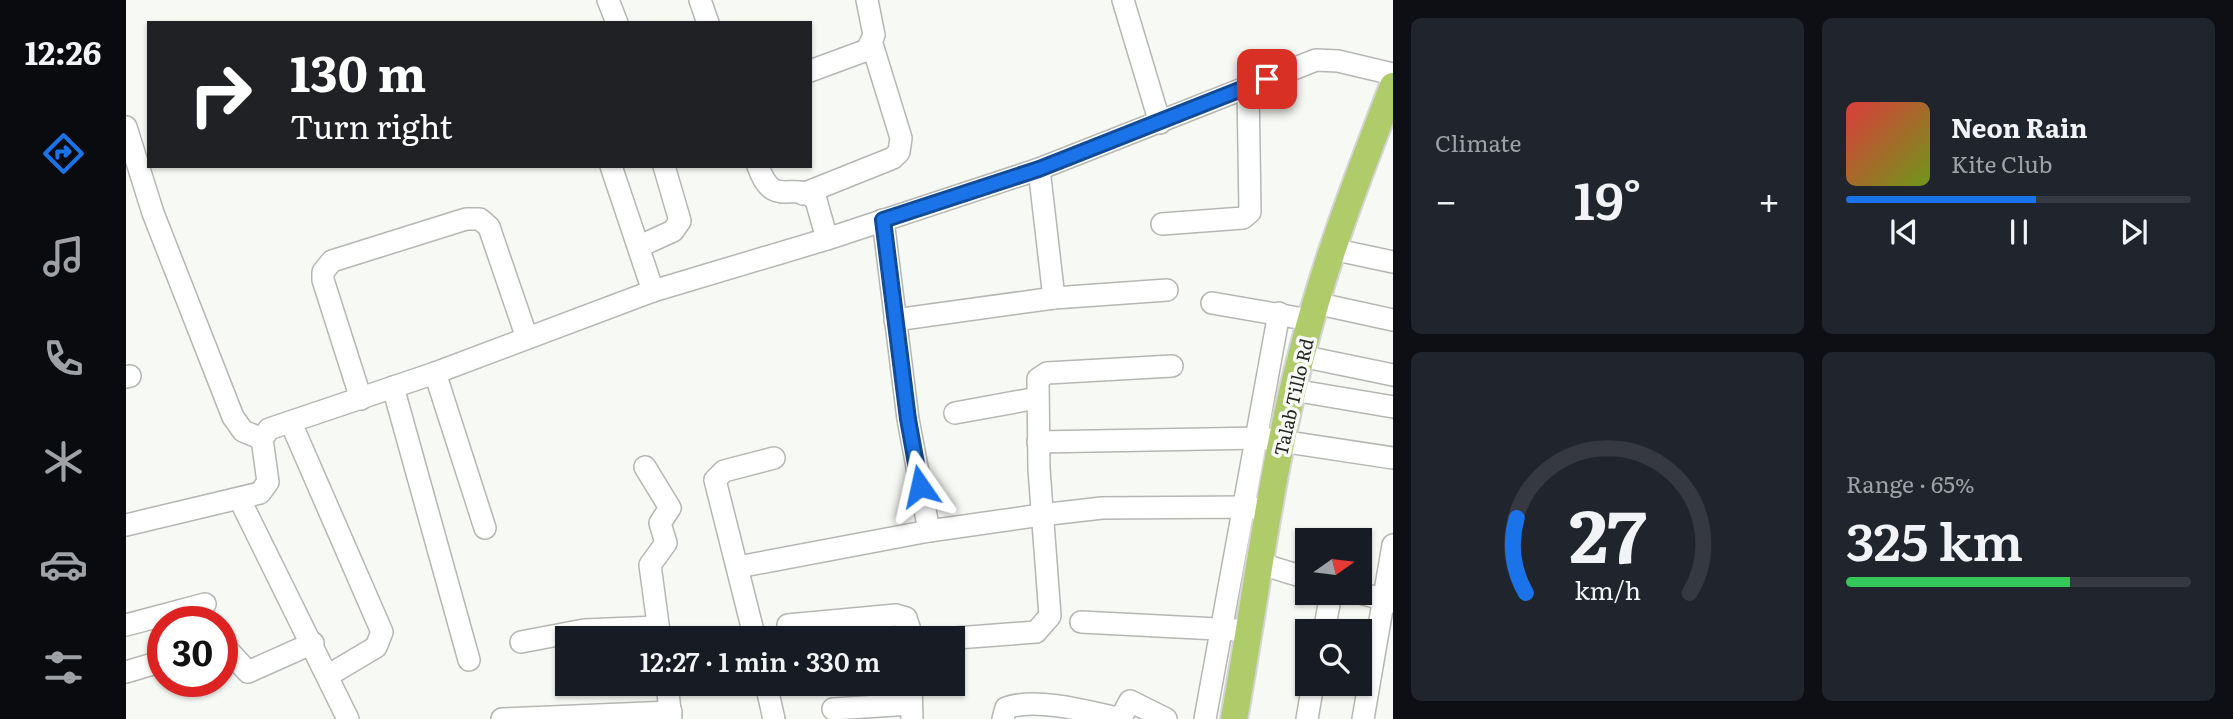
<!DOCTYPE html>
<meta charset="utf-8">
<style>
:root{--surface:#171b24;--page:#20242c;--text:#f1f3f6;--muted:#9ea1a6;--line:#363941;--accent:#1a73e8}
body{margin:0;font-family:Literata,serif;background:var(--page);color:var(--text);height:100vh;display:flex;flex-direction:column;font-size:26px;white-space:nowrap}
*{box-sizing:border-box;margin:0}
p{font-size:23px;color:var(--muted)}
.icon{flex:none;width:38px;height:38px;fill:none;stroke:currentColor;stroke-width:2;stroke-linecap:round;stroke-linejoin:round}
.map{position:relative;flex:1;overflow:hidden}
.panel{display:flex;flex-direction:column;gap:18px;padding:18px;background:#0d0f14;width:840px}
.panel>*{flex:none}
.banner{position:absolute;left:21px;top:21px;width:665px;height:147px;border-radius:0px;box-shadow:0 2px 5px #0004;background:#202124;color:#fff;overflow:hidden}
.needle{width:46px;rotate:76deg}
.tools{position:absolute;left:1169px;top:528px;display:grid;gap:14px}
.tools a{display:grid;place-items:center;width:77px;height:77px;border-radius:0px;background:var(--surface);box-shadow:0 2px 5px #0004;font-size:35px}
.speed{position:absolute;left:21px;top:606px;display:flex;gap:14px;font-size:35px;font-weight:700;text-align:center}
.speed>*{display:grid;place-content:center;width:91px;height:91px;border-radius:50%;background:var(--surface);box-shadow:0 2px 5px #0004;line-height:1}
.speed .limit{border:10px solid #d22;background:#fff;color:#111}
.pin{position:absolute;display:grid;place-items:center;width:60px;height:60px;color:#fff;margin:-30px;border-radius:14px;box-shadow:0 4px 10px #0006}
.me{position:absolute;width:77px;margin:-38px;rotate:349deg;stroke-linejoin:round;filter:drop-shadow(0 0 5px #0008)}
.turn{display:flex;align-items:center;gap:24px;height:147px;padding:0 28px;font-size:32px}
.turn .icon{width:91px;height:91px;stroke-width:2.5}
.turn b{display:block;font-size:49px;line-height:60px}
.big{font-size:52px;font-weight:600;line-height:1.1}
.panel .tile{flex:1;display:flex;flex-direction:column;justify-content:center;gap:10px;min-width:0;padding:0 24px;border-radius:10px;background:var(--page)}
.panel .dial{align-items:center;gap:0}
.dial svg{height:182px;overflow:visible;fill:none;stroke:var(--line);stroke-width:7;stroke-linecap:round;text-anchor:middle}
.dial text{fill:var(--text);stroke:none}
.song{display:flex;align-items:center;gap:21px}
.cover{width:84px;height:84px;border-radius:10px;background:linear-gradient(135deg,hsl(0 70% 55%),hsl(80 70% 35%))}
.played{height:7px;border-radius:4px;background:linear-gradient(90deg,var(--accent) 55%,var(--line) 55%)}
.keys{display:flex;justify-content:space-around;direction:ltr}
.heat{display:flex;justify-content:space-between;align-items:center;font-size:38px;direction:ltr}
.charge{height:10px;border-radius:5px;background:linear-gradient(90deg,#34c759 65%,var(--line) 0)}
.panel .tiles{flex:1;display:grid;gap:18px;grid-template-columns:repeat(2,1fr)}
.trip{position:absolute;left:429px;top:626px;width:410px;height:70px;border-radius:0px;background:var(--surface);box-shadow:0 2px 5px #0004;font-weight:600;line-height:70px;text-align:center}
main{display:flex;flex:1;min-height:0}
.tab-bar{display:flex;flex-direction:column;width:126px;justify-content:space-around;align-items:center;background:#090b0e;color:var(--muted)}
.tab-bar .icon{width:49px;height:49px}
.tab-bar .on{color:var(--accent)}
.tab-bar b{font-size:32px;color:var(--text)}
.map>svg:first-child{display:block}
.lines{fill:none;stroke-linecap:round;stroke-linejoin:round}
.minor-casing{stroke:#b5b7b3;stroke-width:24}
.major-casing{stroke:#d3d4d3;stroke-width:30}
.minor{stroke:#fff;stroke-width:21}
.major{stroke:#afcb6a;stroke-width:26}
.route-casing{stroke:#114b97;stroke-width:18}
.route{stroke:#1a73e8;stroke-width:12}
.labels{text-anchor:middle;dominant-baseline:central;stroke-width:7;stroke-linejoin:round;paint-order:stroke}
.street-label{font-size:18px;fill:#252624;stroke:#f7f9f5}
</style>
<main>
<nav class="tab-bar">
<b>12:26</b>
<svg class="icon on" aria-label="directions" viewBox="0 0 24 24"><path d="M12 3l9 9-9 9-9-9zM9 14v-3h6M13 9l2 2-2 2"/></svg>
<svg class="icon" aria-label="music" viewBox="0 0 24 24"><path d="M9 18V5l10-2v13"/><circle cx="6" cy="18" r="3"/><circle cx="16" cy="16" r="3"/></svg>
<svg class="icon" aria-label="phone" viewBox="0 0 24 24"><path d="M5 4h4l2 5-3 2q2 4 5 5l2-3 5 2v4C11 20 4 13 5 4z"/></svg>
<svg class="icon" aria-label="climate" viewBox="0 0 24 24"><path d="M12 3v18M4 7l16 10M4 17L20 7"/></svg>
<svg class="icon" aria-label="car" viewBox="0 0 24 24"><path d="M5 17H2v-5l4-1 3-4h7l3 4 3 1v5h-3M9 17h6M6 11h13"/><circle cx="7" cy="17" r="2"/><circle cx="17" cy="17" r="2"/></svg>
<svg class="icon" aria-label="filters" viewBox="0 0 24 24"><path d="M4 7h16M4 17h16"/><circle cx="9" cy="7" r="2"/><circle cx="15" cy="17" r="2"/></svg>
</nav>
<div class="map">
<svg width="1267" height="719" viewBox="0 0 1267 719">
<rect width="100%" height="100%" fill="#f7f9f5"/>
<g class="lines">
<!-- minor casing -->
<g class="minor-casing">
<g id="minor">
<path d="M482,0L491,23"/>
<path d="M574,0L582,23"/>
<path d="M997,0L1034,123"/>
<path d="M684,71L741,50L748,35L741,0"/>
<path d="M0,127L27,213L107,417L117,431L136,439"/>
<path d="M485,166L527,291"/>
<path d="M632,166C648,212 667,178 690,200L701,239"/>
<path d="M913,169L928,298"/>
<path d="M677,194L767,158L773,152L775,138L746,44"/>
<path d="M757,220L782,419L803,531"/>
<path d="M1036,224L1117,218L1124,212L1122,87"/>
<path d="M514,246L547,231L554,221L538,166"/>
<path d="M1206,249L1267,262"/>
<path d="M1086,303L1184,320"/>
<path d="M1189,303L1267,320"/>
<path d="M769,320L928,298L1041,290"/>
<path d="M1175,356L1267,375"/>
<path d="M309,373L359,528"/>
<path d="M0,377L4,376"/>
<path d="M267,387L343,660"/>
<path d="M1167,390L1267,407"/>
<path d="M235,399L197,280V272L206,261L340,219H354L363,227L401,338"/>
<path d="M829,413L911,398"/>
<path d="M165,423L256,632L250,647L203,675"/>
<path d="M912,442L1135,438L1267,458"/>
<path d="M519,467L544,508L534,523L540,543L524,565L534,639"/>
<path d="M114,500L222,719"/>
<path d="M0,525L134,493L142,482L136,439L143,429L309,373L527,291L701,239L913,169L1190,60L1212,61L1267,74"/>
<path d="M1135,564L1181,578"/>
<path d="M612,567L803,531L915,515L976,508L1122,507L1143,511"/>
<path d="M1234,593L1267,602"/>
<path d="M955,622L1110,630"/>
<path d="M0,625L79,604"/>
<path d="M662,625L770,615L780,618L787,639"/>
<path d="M1198,632L1205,593"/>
<path d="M629,639L589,480L598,471L648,458"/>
<path d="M817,639L910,632L924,616L913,469L912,379L921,373L1046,366"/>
<path d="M395,642L458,630L532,627"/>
<path d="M96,644L122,672L187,643"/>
<path d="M0,672L37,661"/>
<path d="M541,684L545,719"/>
<path d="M640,684L648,719"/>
<path d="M785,684L786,719"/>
<path d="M707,709L785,704"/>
<path d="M376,719L545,712"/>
<path d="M877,719L880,708C909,697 961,711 991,718L997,714L1004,701L1040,719"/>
<path d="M1079,719L1153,313"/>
<path d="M1181,719L1187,684"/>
<path d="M1237,719L1267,545"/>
</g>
</g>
<!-- major casing -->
<g class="major-casing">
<path id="major" d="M1108,719C1130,597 1144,473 1176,353C1199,261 1233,174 1267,86"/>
</g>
<!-- minor -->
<use href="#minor" class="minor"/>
<!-- major -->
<use href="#major" class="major"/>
</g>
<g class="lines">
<!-- route casing -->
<g class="route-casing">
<path id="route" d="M794,486L782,419L757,220L913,169L1141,79"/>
</g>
<!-- route -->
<use href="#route" class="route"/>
</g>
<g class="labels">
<!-- street labels -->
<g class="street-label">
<text transform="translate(1167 397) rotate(-77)">Talab Tillo Rd</text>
</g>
</g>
</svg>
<div class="tools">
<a><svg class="needle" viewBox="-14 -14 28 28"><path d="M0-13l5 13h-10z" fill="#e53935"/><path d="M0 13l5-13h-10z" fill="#9ea1a6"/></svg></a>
<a><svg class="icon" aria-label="search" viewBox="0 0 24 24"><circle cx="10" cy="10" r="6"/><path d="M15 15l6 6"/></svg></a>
</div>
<div class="speed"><div class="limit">30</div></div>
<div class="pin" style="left:1141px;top:79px;background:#d93025"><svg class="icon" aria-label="arrive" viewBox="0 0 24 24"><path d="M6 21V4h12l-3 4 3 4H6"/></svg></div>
<svg class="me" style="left:794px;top:486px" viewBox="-20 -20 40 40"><path d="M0-17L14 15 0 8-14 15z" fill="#1a73e8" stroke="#fff" stroke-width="4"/></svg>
<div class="trip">12:27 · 1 min · 330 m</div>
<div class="banner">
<div class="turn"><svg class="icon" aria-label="right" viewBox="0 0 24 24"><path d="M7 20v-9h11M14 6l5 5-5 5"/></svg><div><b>130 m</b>Turn right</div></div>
</div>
</div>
<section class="panel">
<div class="tiles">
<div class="tile"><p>Climate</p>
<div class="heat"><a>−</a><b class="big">19°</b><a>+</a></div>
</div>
<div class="tile">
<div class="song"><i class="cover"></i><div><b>Neon Rain</b><p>Kite Club</p></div></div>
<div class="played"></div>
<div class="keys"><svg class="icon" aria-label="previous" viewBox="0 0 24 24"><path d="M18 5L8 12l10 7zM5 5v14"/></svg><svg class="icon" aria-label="pause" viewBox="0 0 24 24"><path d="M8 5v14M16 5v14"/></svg><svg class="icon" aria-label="next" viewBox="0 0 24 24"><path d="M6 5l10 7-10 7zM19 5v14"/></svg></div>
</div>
<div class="tile dial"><svg viewBox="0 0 100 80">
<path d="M14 69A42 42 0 1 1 86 69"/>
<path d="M14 69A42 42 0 0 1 10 36" stroke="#1a73e8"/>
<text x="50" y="56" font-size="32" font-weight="700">27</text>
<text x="50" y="72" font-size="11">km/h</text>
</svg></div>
<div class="tile"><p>Range · 65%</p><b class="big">325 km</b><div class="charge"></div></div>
</div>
</section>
</main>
